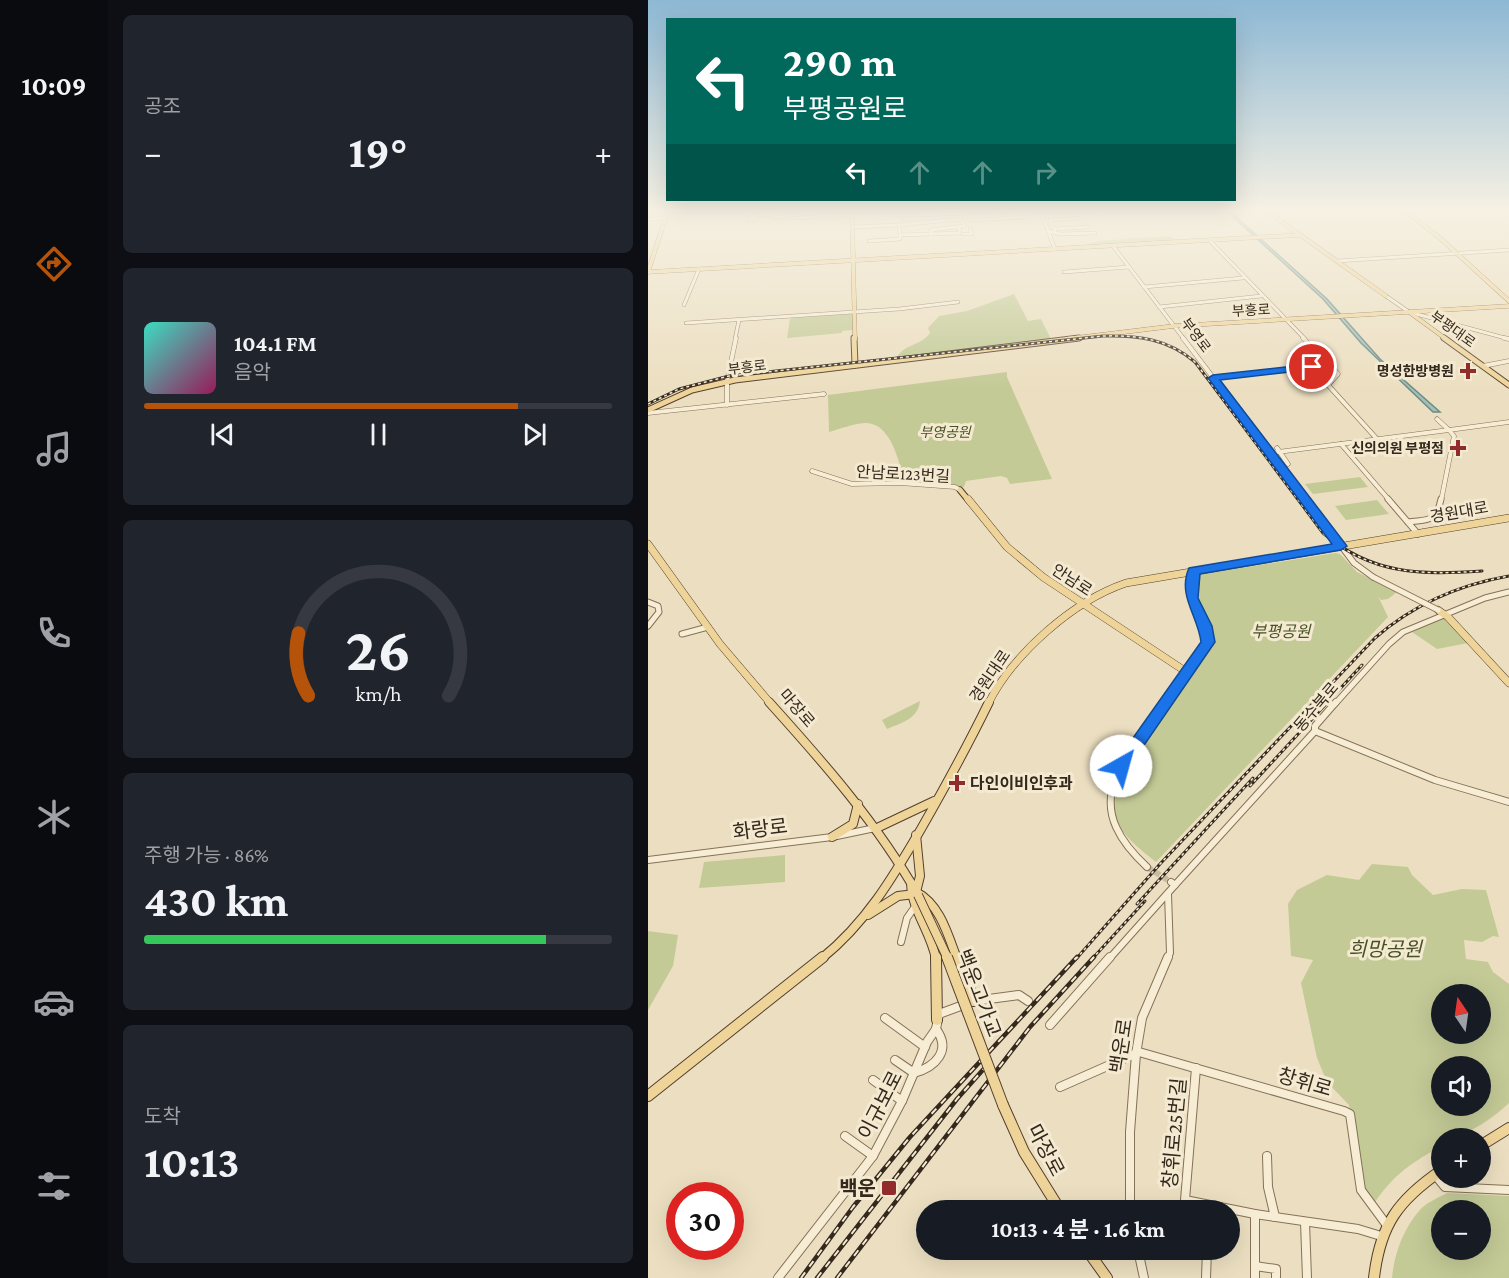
<!DOCTYPE html>
<html lang="ko">
<meta charset="utf-8">
<style>
:root{--surface:#171b24;--page:#20242c;--text:#f1f3f6;--muted:#9ea1a6;--line:#363941;--accent:#b45309}
body{margin:0;font-family:"Crimson Pro","Noto Sans KR",serif;background:var(--page);color:var(--text);height:100vh;display:flex;flex-direction:column;font-size:22px;white-space:nowrap}
*{box-sizing:border-box;margin:0}
p{font-size:20px;color:var(--muted)}
.icon{flex:none;width:33px;height:33px;fill:none;stroke:currentColor;stroke-width:2;stroke-linecap:round;stroke-linejoin:round}
.map{position:relative;flex:1;overflow:hidden}
.drawer{display:flex;flex-direction:column;gap:15px;padding:15px;background:#0d0f14;width:540px}
.drawer>*{flex:none}
.banner{position:absolute;left:18px;top:18px;width:570px;height:183px;border-radius:0px;box-shadow:0 6px 24px #0002;background:#00695c;color:#fff;overflow:hidden}
.needle{width:39px;rotate:347deg}
.buttons{position:absolute;left:783px;top:984px;display:grid;gap:12px}
.buttons a{display:grid;place-items:center;width:60px;height:60px;border-radius:50%;background:var(--surface);box-shadow:0 6px 24px #0002;font-size:30px}
.speed{position:absolute;left:18px;top:1182px;display:flex;gap:12px;font-size:30px;font-weight:700;text-align:center}
.speed>*{display:grid;place-content:center;width:78px;height:78px;border-radius:50%;background:var(--surface);box-shadow:0 6px 24px #0002;line-height:1}
.speed .limit{border:9px solid #d22;background:#fff;color:#111}
.pin{position:absolute;display:grid;place-items:center;width:51px;height:51px;color:#fff;margin:-26px;border:3px solid #fff;border-radius:50%;box-shadow:0 2px 6px #0007}
.me{position:absolute;width:66px;margin:-33px;rotate:38deg;stroke-linejoin:round;filter:drop-shadow(0 0 4px #0008)}
.turn{display:flex;align-items:center;gap:21px;height:126px;padding:0 18px;font-size:27px}
.turn .icon{width:78px;height:78px;stroke-width:2.5}
.turn b{display:block;font-size:42px;line-height:51px}
.lanes{display:flex;align-items:center;height:57px;padding:0 18px;background:#0003;justify-content:center;gap:30px;direction:ltr}
.lanes .off{opacity:.35}
.big{font-size:45px;font-weight:700;line-height:1.1}
.drawer .card{flex:1;display:flex;flex-direction:column;justify-content:center;gap:9px;min-width:0;padding:0 21px;border-radius:9px;background:var(--page)}
.drawer .dial{align-items:center;gap:0}
.dial svg{height:156px;overflow:visible;fill:none;stroke:var(--line);stroke-width:7;stroke-linecap:round;text-anchor:middle}
.dial text{fill:var(--text);stroke:none}
.song{display:flex;align-items:center;gap:18px}
.cover{width:72px;height:72px;border-radius:9px;background:linear-gradient(135deg,hsl(170 70% 55%),hsl(330 70% 35%))}
.played{height:6px;border-radius:3px;background:linear-gradient(90deg,var(--accent) 80%,var(--line) 80%)}
.keys{display:flex;justify-content:space-around;direction:ltr}
.heat{display:flex;justify-content:space-between;align-items:center;font-size:33px;direction:ltr}
.charge{height:9px;border-radius:4px;background:linear-gradient(90deg,#34c759 86%,var(--line) 0)}
.trip{position:absolute;left:268px;top:1200px;width:324px;height:60px;border-radius:30px;background:var(--surface);box-shadow:0 6px 24px #0002;font-weight:700;line-height:60px;text-align:center}
main{display:flex;flex:1;min-height:0}
.menu{display:flex;flex-direction:column;width:108px;justify-content:space-around;align-items:center;background:#090b0e;color:var(--muted)}
.menu .icon{width:42px;height:42px}
.menu .current{color:var(--accent)}
.menu b{font-size:27px;color:var(--text)}
.map>svg:first-child{display:block}
.green{fill:#c3ca96;fill-rule:evenodd}
.water{fill:#a4bfb7;stroke:#6b8c84;stroke-width:1.5}
.lines{fill:none;stroke-linecap:round;stroke-linejoin:round}
.minor-tunnel{stroke:#c7bba0;stroke-width:6;stroke-dasharray:6 3;stroke-linecap:butt}
.minor-far4-casing{stroke:#857159;stroke-width:4}
.minor-far3-casing{stroke:#857159;stroke-width:5}
.minor-far2-casing{stroke:#857159;stroke-width:7}
.minor-far1-casing{stroke:#857159;stroke-width:8}
.minor-casing{stroke:#857159;stroke-width:10}
.major-far4-casing{stroke:#533f2e;stroke-width:4.5}
.major-far3-casing{stroke:#533f2e;stroke-width:7}
.major-far2-casing{stroke:#533f2e;stroke-width:8}
.major-far1-casing{stroke:#533f2e;stroke-width:10}
.major-casing{stroke:#533f2e;stroke-width:12}
.minor-far4{stroke:#f7edd4;stroke-width:3}
.minor-far3{stroke:#f7edd4;stroke-width:4}
.minor-far2{stroke:#f7edd4;stroke-width:5}
.minor-far1{stroke:#f7edd4;stroke-width:6}
.minor{stroke:#f7edd4;stroke-width:8}
.major-far4{stroke:#efd49a;stroke-width:4}
.major-far3{stroke:#efd49a;stroke-width:5}
.major-far2{stroke:#efd49a;stroke-width:7}
.major-far1{stroke:#efd49a;stroke-width:8}
.major{stroke:#efd49a;stroke-width:10}
.rail-far1-casing{stroke:#35291d;stroke-width:3}
.rail-casing{stroke:#35291d;stroke-width:4.5}
.rail-far1{stroke:#f4ead1;stroke-width:1.5;stroke-dasharray:3;stroke-linecap:butt}
.rail{stroke:#f4ead1;stroke-width:2;stroke-dasharray:7;stroke-linecap:butt}
.minor-bridge-casing{stroke:#857159;stroke-width:7;stroke-linecap:butt}
.major-bridge-far1-casing{stroke:#533f2e;stroke-width:10;stroke-linecap:butt}
.major-bridge-casing{stroke:#533f2e;stroke-width:12;stroke-linecap:butt}
.minor-bridge{stroke:#f7edd4;stroke-width:5}
.major-bridge-far1{stroke:#efd49a;stroke-width:8}
.major-bridge{stroke:#efd49a;stroke-width:10}
.route{fill:#1a73e8;stroke:#114b97;stroke-width:1.5}
.poi-dot{fill:#922c2c;stroke:#f4ead1;stroke-width:2}
.labels{text-anchor:middle;dominant-baseline:central;stroke-width:6;stroke-linejoin:round;paint-order:stroke}
.far-street-label{font-size:14px;fill:#35291d;stroke:#f4ead1}
.far-poi-label{font-size:14px;font-weight:bold;fill:#35291d;stroke:#f4ead1;text-anchor:end}
.far-park-label{font-size:14px;font-style:italic;fill:#465125;stroke:#f4ead1}
.street-label{font-size:16px;fill:#35291d;stroke:#f4ead1}
.park-label{font-size:16px;font-style:italic;fill:#465125;stroke:#f4ead1}
.poi-label{font-size:16px;font-weight:bold;fill:#35291d;stroke:#f4ead1;text-anchor:start}
.near-street-label{font-size:20px;fill:#35291d;stroke:#f4ead1}
.near-park-label{font-size:20px;font-style:italic;fill:#465125;stroke:#f4ead1}
.near-poi-label{font-size:20px;font-weight:bold;fill:#35291d;stroke:#f4ead1;text-anchor:end}
</style>
<main>
<nav class="menu">
<b>10:09</b>
<svg class="icon current" aria-label="directions" viewBox="0 0 24 24"><path d="M12 3l9 9-9 9-9-9zM9 14v-3h6M13 9l2 2-2 2"/></svg>
<svg class="icon" aria-label="music" viewBox="0 0 24 24"><path d="M9 18V5l10-2v13"/><circle cx="6" cy="18" r="3"/><circle cx="16" cy="16" r="3"/></svg>
<svg class="icon" aria-label="phone" viewBox="0 0 24 24"><path d="M5 4h4l2 5-3 2q2 4 5 5l2-3 5 2v4C11 20 4 13 5 4z"/></svg>
<svg class="icon" aria-label="climate" viewBox="0 0 24 24"><path d="M12 3v18M4 7l16 10M4 17L20 7"/></svg>
<svg class="icon" aria-label="car" viewBox="0 0 24 24"><path d="M5 17H2v-5l4-1 3-4h7l3 4 3 1v5h-3M9 17h6M6 11h13"/><circle cx="7" cy="17" r="2"/><circle cx="17" cy="17" r="2"/></svg>
<svg class="icon" aria-label="filters" viewBox="0 0 24 24"><path d="M4 7h16M4 17h16"/><circle cx="9" cy="7" r="2"/><circle cx="15" cy="17" r="2"/></svg>
</nav>
<section class="drawer">
<div class="card"><p>공조</p>
<div class="heat"><a>−</a><b class="big">19°</b><a>+</a></div>
</div>
<div class="card">
<div class="song"><i class="cover"></i><div><b>104.1 FM</b><p>음악</p></div></div>
<div class="played"></div>
<div class="keys"><svg class="icon" aria-label="previous" viewBox="0 0 24 24"><path d="M18 5L8 12l10 7zM5 5v14"/></svg><svg class="icon" aria-label="pause" viewBox="0 0 24 24"><path d="M8 5v14M16 5v14"/></svg><svg class="icon" aria-label="next" viewBox="0 0 24 24"><path d="M6 5l10 7-10 7zM19 5v14"/></svg></div>
</div>
<div class="card dial"><svg viewBox="0 0 100 80">
<path d="M14 69A42 42 0 1 1 86 69"/>
<path d="M14 69A42 42 0 0 1 9 37" stroke="#b45309"/>
<text x="50" y="56" font-size="32" font-weight="700">26</text>
<text x="50" y="72" font-size="11">km/h</text>
</svg></div>
<div class="card"><p>주행 가능 · 86%</p><b class="big">430 km</b><div class="charge"></div></div>
<div class="card"><p>도착</p><b class="big">10:13</b></div>
</section>
<div class="map">
<svg width="861" height="1278" viewBox="0 0 861 1278">
<rect width="100%" height="100%" fill="#ecdfc1"/>
<!-- green -->
<g class="green">
<path d="M522,236L527,241L438,246L449,241Z"/>
<path d="M366,294L380,321L393,319L403,339L249,357C258,343 271,347 282,333L280,328L291,316L319,311Z"/>
<path d="M204,314L205,330L194,331V333L139,338L142,319L145,318Z"/>
<path d="M359,372V377L404,479L362,484L359,478L353,476L318,481L316,487L251,481L255,478C251,460 242,423 218,423C207,423 192,429 181,432L180,395Z"/>
<path d="M712,477L720,487L665,494L657,484Z"/>
<path d="M729,500L741,514L698,520L687,506Z"/>
<path d="M687,553L692,554L709,572L749,592L740,599L733,600L730,596L740,617L508,862C475,836 453,818 474,774L566,641C561,618 541,601 550,575Z"/>
<path d="M796,618L820,643L789,649L764,632Z"/>
<path d="M272,701C270,719 253,723 239,729L234,720Z"/>
<path d="M137,855V882L51,888L56,862Z"/>
<path d="M724,864L760,867L764,875L785,895L814,889L838,890L851,937L845,936L834,942L816,940L818,959L840,962L845,972L861,984V1103C844,1119 817,1138 794,1138L793,1146C764,1163 747,1173 727,1202L716,1186L701,1105L679,1082L669,1058L653,983L665,960L643,956L640,904L649,890L679,875L711,880ZM794,994H832V1034H794ZM794,1066H832V1106H794Z"/>
<path d="M0,931L30,935L25,966L0,1010Z"/>
<path d="M799,1193L861,1196V1278H744C746,1255 755,1229 771,1211C777,1203 790,1198 799,1193ZM832,1210V1250H794V1210Z"/>
</g>
<!-- water -->
<path class="water" d="M582,214H585L679,299L732,359L792,412H785L713,343L675,299Z"/>
<g class="lines">
<!-- minor-tunnel -->
<path class="minor-tunnel" d="M499,867L523,882"/>
<!-- minor-far4 casing -->
<g class="minor-far4-casing">
<g id="minor-far4">
<path d="M392,210L407,249"/>
<path d="M453,210L455,214"/>
<path d="M319,213L322,220L379,217"/>
<path d="M406,213L443,211"/>
<path d="M623,214L669,210"/>
<path d="M270,215L319,213V210"/>
<path d="M361,215L360,210H365"/>
<path d="M125,216L138,218"/>
<path d="M173,216L204,215"/>
<path d="M332,216L331,212L345,211L346,215"/>
<path d="M108,217H102V220H107L109,215L133,214L136,211L150,210"/>
<path d="M321,217L374,214L372,210"/>
<path d="M146,218L165,217"/>
<path d="M0,219L17,218"/>
<path d="M255,219L270,218L269,210"/>
<path d="M204,227L251,225"/>
<path d="M408,229L439,227"/>
<path d="M283,230L317,226L313,219L251,225L252,235L283,234"/>
<path d="M283,231V234L312,233L311,229"/>
<path d="M400,231L412,234L447,233"/>
<path d="M407,231L402,220L431,218"/>
<path d="M315,234H324L322,228"/>
<path d="M221,241L252,239V235"/>
<path d="M562,241L657,339"/>
<path d="M465,246L536,339"/>
<path d="M689,261L861,250"/>
<path d="M416,272L481,267"/>
<path d="M496,287L595,278"/>
<path d="M738,296L761,312L861,339"/>
<path d="M36,305L51,269"/>
<path d="M511,307L613,296"/>
<path d="M38,323L251,309L310,302"/>
<path d="M87,339L91,320"/>
</g>
</g>
<!-- minor-far3 casing -->
<g class="minor-far3-casing">
<g id="minor-far3">
<path d="M535,338L659,501"/>
<path d="M655,338L690,374L680,385L729,439"/>
<path d="M856,338L861,339"/>
<path d="M835,366L861,361"/>
<path d="M565,378L682,365"/>
<path d="M79,405V381L88,338"/>
<path d="M0,413L176,394"/>
<path d="M789,419L801,430"/>
<path d="M693,444L742,501"/>
<path d="M629,448L640,464"/>
<path d="M622,453L801,430"/>
<path d="M164,471L204,484L252,483L307,487L312,490"/>
<path d="M793,501L806,436L801,430L861,422"/>
</g>
</g>
<!-- minor-far2 casing -->
<g class="minor-far2-casing">
<g id="minor-far2">
<path d="M658,499L706,563L725,577"/>
<path d="M740,499L770,534"/>
<path d="M760,522C781,519 788,523 793,499"/>
<path d="M0,602L10,606L11,612L0,626"/>
<path d="M34,634L60,627"/>
<path d="M517,704L560,642V631L543,598L546,571"/>
<path d="M687,704L741,644L755,632L837,598L861,592"/>
</g>
</g>
<!-- minor-far1 casing -->
<g class="minor-far1-casing">
<g id="minor-far1">
<path d="M667,731L787,780L861,802"/>
<path d="M0,860L184,837L227,828"/>
<path d="M499,867C429,802 474,764 518,702"/>
<path d="M523,882L527,885L667,731V726L688,702"/>
<path d="M253,942L259,918L266,908"/>
<path d="M461,959L527,885"/>
<path d="M519,959L522,953L520,894"/>
</g>
</g>
<!-- minor casing -->
<g class="minor-casing">
<g id="minor">
<path d="M237,1018L277,1047"/>
<path d="M402,1025L462,957"/>
<path d="M247,1060L266,1073"/>
<path d="M548,1068L537,1200L607,1214L710,1229L733,1236"/>
<path d="M266,1073C287,1067 304,1051 288,1029"/>
<path d="M225,1080L254,1101"/>
<path d="M412,1087L491,1052L696,1111L702,1114L713,1190L738,1224"/>
<path d="M197,1136L225,1156"/>
<path d="M619,1156L620,1187L627,1217"/>
<path d="M788,1176L797,1187L861,1190"/>
<path d="M482,1210V1132L488,1054L494,1018L520,957"/>
<path d="M607,1214V1278"/>
<path d="M657,1222L659,1278"/>
<path d="M490,1250L496,1278"/>
<path d="M607,1266L628,1269V1278"/>
<path d="M130,1278L225,1156L254,1101L279,1042L288,1029L291,1014L326,1001L371,995L380,1001"/>
<path d="M558,1278L559,1250"/>
</g>
</g>
<!-- major-far4 casing -->
<g class="major-far4-casing">
<g id="major-far4">
<path d="M204,210L207,339"/>
<path d="M617,210L738,296"/>
<path d="M756,210L793,239L861,301"/>
<path d="M0,272L652,235"/>
<path d="M0,272L20,210"/>
<path d="M761,312L798,339"/>
<path d="M419,339L526,326L861,306"/>
</g>
</g>
<!-- major-far3 casing -->
<g class="major-far3-casing">
<g id="major-far3">
<path d="M206,338L207,365"/>
<path d="M796,338L861,385"/>
<path d="M0,410L44,390L87,380L431,338"/>
<path d="M312,490L321,501"/>
</g>
</g>
<!-- major-far2 casing -->
<g class="major-far2-casing">
<g id="major-far2">
<path d="M320,499L359,547L395,577L540,673"/>
<path d="M0,544L72,644L123,704"/>
<path d="M790,610L800,617L861,683"/>
<path d="M340,704C365,654 425,601 478,583L861,518"/>
</g>
</g>
<!-- major-far1 casing -->
<g class="major-far1-casing">
<g id="major-far1">
<path d="M121,702C176,763 229,823 270,895"/>
<path d="M229,828L286,801"/>
<path d="M268,835L272,876L268,892"/>
<path d="M184,837L205,824L210,804"/>
<path d="M263,883C264,911 283,932 288,959"/>
<path d="M268,892C292,904 300,935 309,959"/>
<path d="M220,915L250,896L267,894"/>
<path d="M173,959C218,923 245,877 273,829C297,787 320,745 341,702"/>
</g>
</g>
<!-- major casing -->
<g class="major-casing">
<g id="major">
<path d="M288,957L289,1020"/>
<path d="M309,957L326,1001"/>
<path d="M0,1096L175,957"/>
<path d="M355,1105L376,1152L412,1210"/>
<path d="M832,1146L861,1128"/>
<path d="M439,1250L459,1278"/>
<path d="M726,1278C732,1225 750,1200 794,1170"/>
</g>
</g>
<!-- minor-far4 -->
<use href="#minor-far4" class="minor-far4"/>
<!-- minor-far3 -->
<use href="#minor-far3" class="minor-far3"/>
<!-- minor-far2 -->
<use href="#minor-far2" class="minor-far2"/>
<!-- minor-far1 -->
<use href="#minor-far1" class="minor-far1"/>
<!-- minor -->
<use href="#minor" class="minor"/>
<!-- major-far4 -->
<use href="#major-far4" class="major-far4"/>
<!-- major-far3 -->
<use href="#major-far3" class="major-far3"/>
<!-- major-far2 -->
<use href="#major-far2" class="major-far2"/>
<!-- major-far1 -->
<use href="#major-far1" class="major-far1"/>
<!-- major -->
<use href="#major" class="major"/>
<!-- rail-far1 casing -->
<g class="rail-far1-casing">
<g id="rail-far1">
<path d="M0,404L31,389L81,376L455,336C490,335 520,339 547,362L675,533C724,575 773,575 834,571"/>
<path d="M602,786L714,665"/>
<path d="M489,904L605,778"/>
<path d="M428,959L512,864L727,638C766,604 810,585 861,576"/>
<path d="M444,959L497,901"/>
</g>
</g>
<!-- rail casing -->
<g class="rail-casing">
<g id="rail">
<path d="M153,1278L205,1207L262,1137L429,957"/>
<path d="M169,1278L309,1099L341,1063"/>
<path d="M189,1278L382,1027L446,957"/>
</g>
</g>
<!-- rail-far1 -->
<use href="#rail-far1" class="rail-far1"/>
<!-- rail -->
<use href="#rail" class="rail"/>
<!-- minor-bridge casing -->
<g class="minor-bridge-casing">
<path id="minor-bridge" d="M725,577L790,610"/>
</g>
<!-- major-bridge-far1 casing -->
<g class="major-bridge-far1-casing">
<path id="major-bridge-far1" d="M270,895L300,959"/>
</g>
<!-- major-bridge casing -->
<g class="major-bridge-casing">
<path id="major-bridge" d="M299,957L355,1105"/>
</g>
<!-- minor-bridge -->
<use href="#minor-bridge" class="minor-bridge"/>
<!-- major-bridge-far1 -->
<use href="#major-bridge-far1" class="major-bridge-far1"/>
<!-- major-bridge -->
<use href="#major-bridge" class="major-bridge"/>
</g>
<!-- sky -->
<linearGradient id="sky" x2="0" y2="1"><stop stop-color="#8db8d4"/><stop offset="0.54" stop-color="#f6f1e3"/><stop offset="1" stop-color="#f6f1e3" stop-opacity="0"/></linearGradient>
<rect width="861" height="389" fill="url(#sky)"/>
<!-- route -->
<path class="route" d="M664,364L668,365V369L572,380L699,546L693,550L552,574L550,598L564,626L567,642L479,770H468L465,766L468,762L553,642C550,616 529,595 541,568L684,544L560,378L565,375Z"/>
<!-- markers -->
<g class="poi-dot">
<path d="M817 362h6v6h6v6h-6v6h-6v-6h-6v-6h6z"/>
<path d="M807 439h6v6h6v6h-6v6h-6v-6h-6v-6h6z"/>
<path d="M306 774h6v6h6v6h-6v6h-6v-6h-6v-6h6z"/>
<rect x="233" y="1180" width="16" height="16" rx="3"/>
</g>
<g class="labels">
<!-- far-street labels -->
<g class="far-street-label">
<text transform="translate(603 310) rotate(-3)">부흥로</text>
<text transform="translate(805 329) rotate(36)">부평대로</text>
<text transform="translate(548 335) rotate(53)">부영로</text>
<text transform="translate(99 367) rotate(-7)">부흥로</text>
</g>
<!-- far-poi labels -->
<g class="far-poi-label">
<text x="806" y="371">명성한방병원</text>
<text x="796" y="448">신의의원 부평점</text>
</g>
<!-- far-park labels -->
<g class="far-park-label">
<text x="297" y="432">부영공원</text>
</g>
<!-- street labels -->
<g class="street-label">
<text transform="translate(255 474) rotate(3)">안남로123번길</text>
<text transform="translate(811 512) rotate(-10)">경원대로</text>
<text transform="translate(424 580) rotate(33)">안남로</text>
<text transform="translate(342 676) rotate(-56)">경원대로</text>
<text transform="translate(668 707) rotate(-50)">동수북로</text>
<text transform="translate(149 708) rotate(49)">마장로</text>
</g>
<!-- park labels -->
<g class="park-label">
<text x="633" y="631">부평공원</text>
</g>
<!-- poi labels -->
<g class="poi-label">
<text x="322" y="783">다인이비인후과</text>
</g>
<!-- near-street labels -->
<g class="near-street-label">
<text transform="translate(112 829) rotate(-7)">화랑로</text>
<text transform="translate(331 993) rotate(69)">백운고가교</text>
<text transform="translate(473 1046) rotate(-81)">백운로</text>
<text transform="translate(657 1082) rotate(16)">창휘로</text>
<text transform="translate(232 1105) rotate(-63)">이규보로</text>
<text transform="translate(526 1133) rotate(-85)">창휘로25번길</text>
<text transform="translate(398 1150) rotate(62)">마장로</text>
</g>
<!-- near-park labels -->
<g class="near-park-label">
<text x="737" y="949">희망공원</text>
</g>
<!-- near-poi labels -->
<g class="near-poi-label">
<text x="228" y="1188">백운</text>
</g>
</g>
</svg>
<div class="buttons">
<a><svg class="needle" viewBox="-14 -14 28 28"><path d="M0-13l5 13h-10z" fill="#e53935"/><path d="M0 13l5-13h-10z" fill="#9ea1a6"/></svg></a>
<a><svg class="icon" aria-label="sound" viewBox="0 0 24 24"><path d="M4 9h4l5-4v14l-5-4H4zM17 9q2 3 0 6"/></svg></a>
<a>+</a>
<a>−</a>
</div>
<div class="speed"><div class="limit">30</div></div>
<div class="pin" style="left:664px;top:367px;background:#d93025"><svg class="icon" aria-label="arrive" viewBox="0 0 24 24"><path d="M6 21V4h12l-3 4 3 4H6"/></svg></div>
<svg class="me" style="left:473px;top:766px" viewBox="-20 -20 40 40"><circle r="19" fill="#fff"/><path d="M0-13L10 11 0 6-10 11z" fill="#1a73e8"/></svg>
<div class="trip">10:13 · 4 분 · 1.6 km</div>
<div class="banner">
<div class="turn"><svg class="icon" aria-label="left" viewBox="0 0 24 24"><path d="M17 20v-9H6M10 6l-5 5 5 5"/></svg><div><b>290 m</b>부평공원로</div></div>
<div class="lanes"><svg class="icon" aria-label="left" viewBox="0 0 24 24"><path d="M17 20v-9H6M10 6l-5 5 5 5"/></svg><svg class="icon off" aria-label="ahead" viewBox="0 0 24 24"><path d="M12 20V5M6 11l6-6 6 6"/></svg><svg class="icon off" aria-label="ahead" viewBox="0 0 24 24"><path d="M12 20V5M6 11l6-6 6 6"/></svg><svg class="icon off" aria-label="right" viewBox="0 0 24 24"><path d="M7 20v-9h11M14 6l5 5-5 5"/></svg></div>
</div>
</div>
</main>
